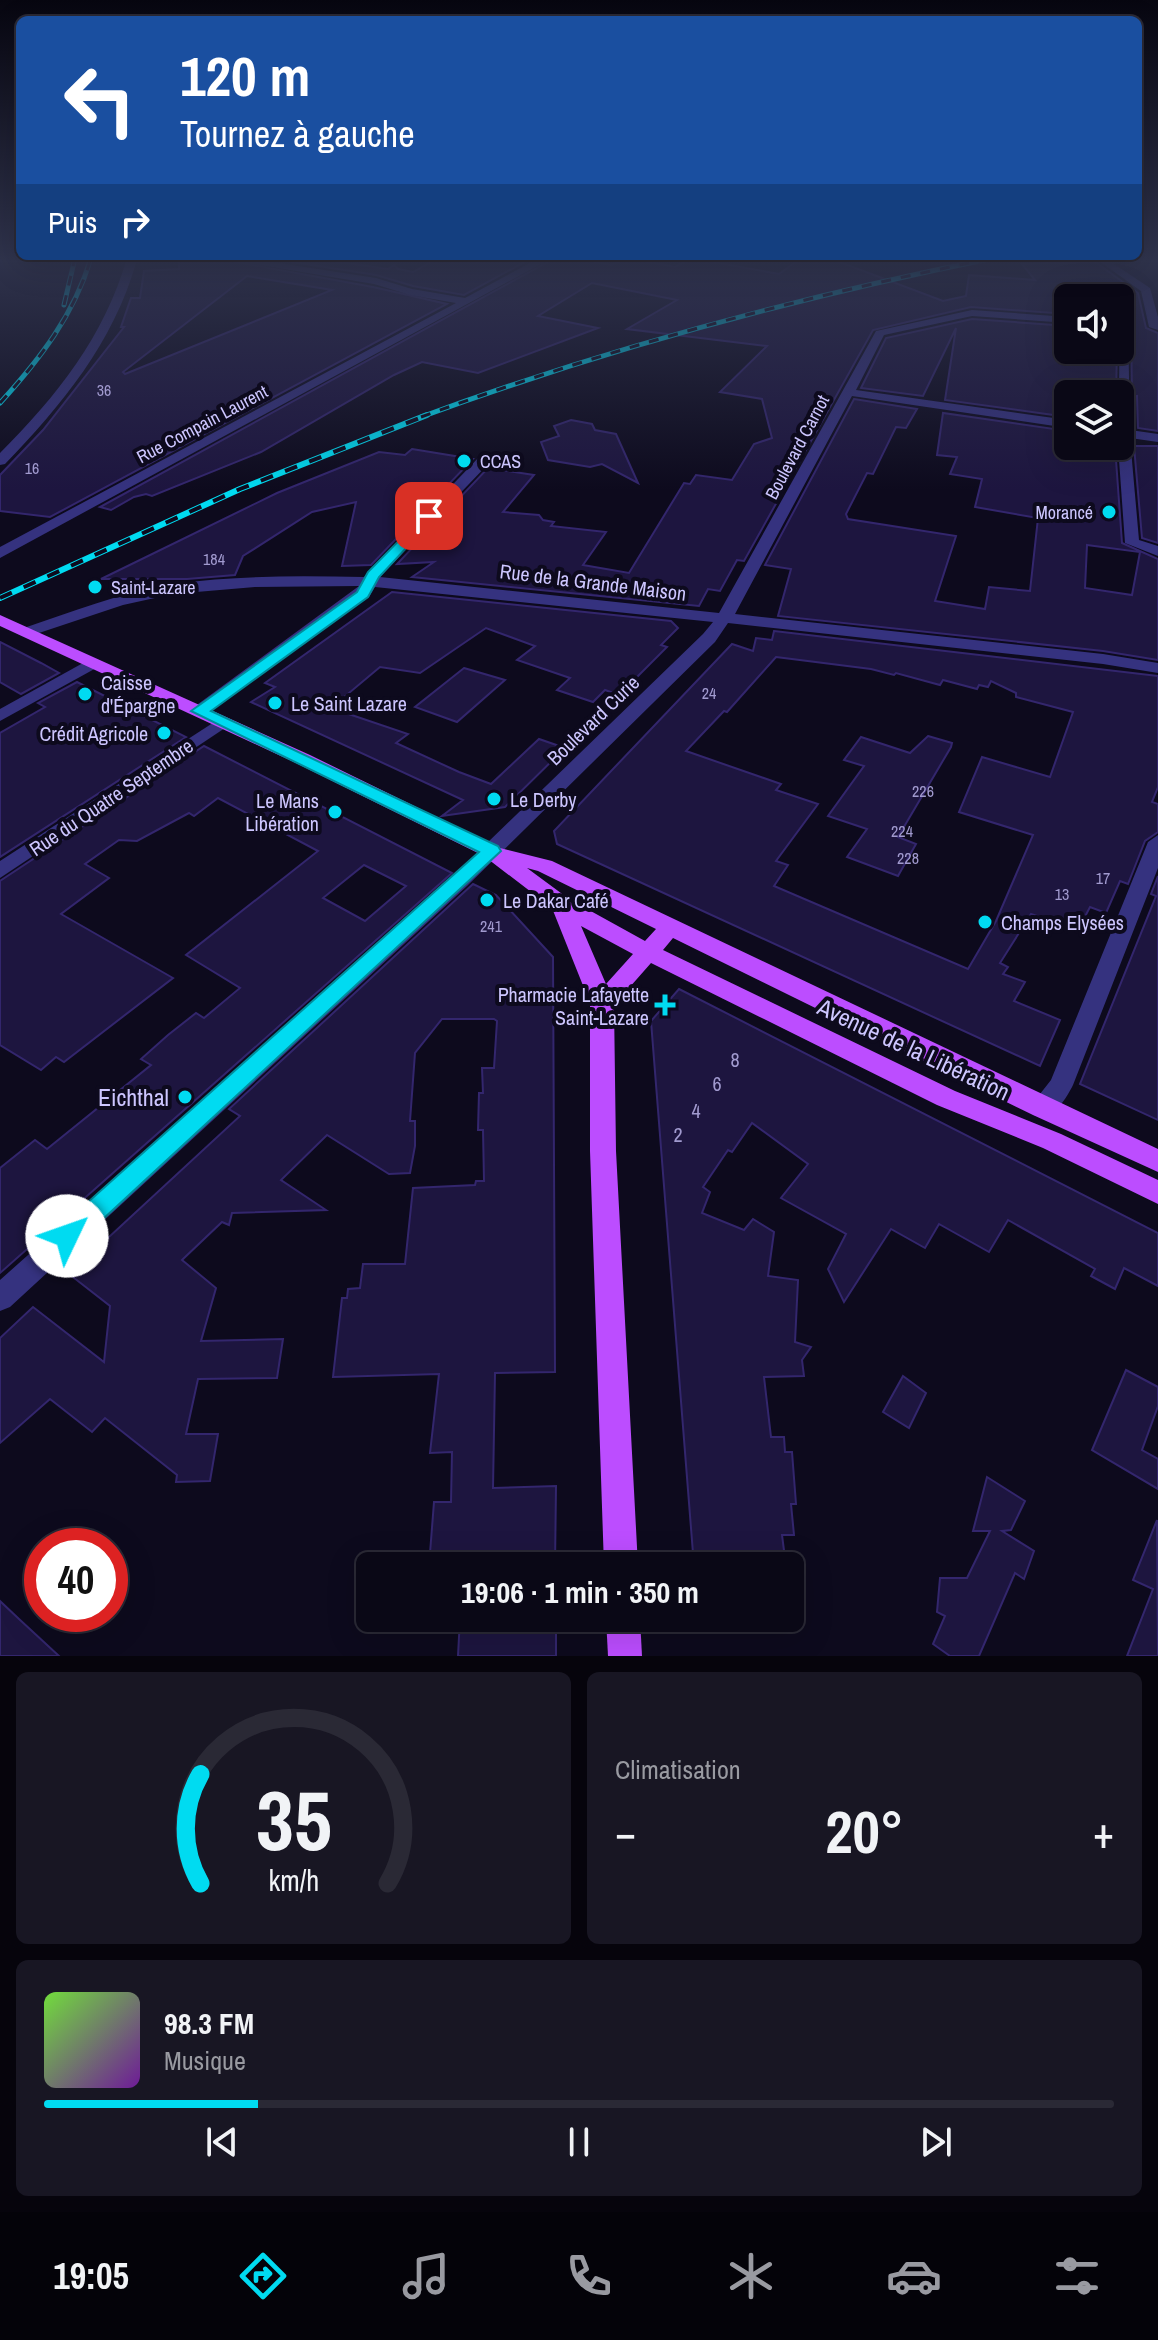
<!DOCTYPE html>
<html lang="fr">
<meta charset="utf-8">
<style>
:root{--surface:#0a0816;--page:#181623;--text:#f1f3f6;--muted:#999aa1;--line:#2a2935;--accent:#00dbf1}
body{margin:0;font-family:"Archivo Narrow",sans-serif;background:var(--page);color:var(--text);height:100vh;display:flex;flex-direction:column;font-size:30px;white-space:nowrap}
*{box-sizing:border-box;margin:0}
p{font-size:26px;color:var(--muted)}
.icon{flex:none;width:44px;height:44px;fill:none;stroke:currentColor;stroke-width:2;stroke-linecap:round;stroke-linejoin:round}
.map{position:relative;height:1656px;overflow:hidden}
.panel{display:flex;flex-direction:column;gap:16px;padding:16px;background:#06040c;flex:1}
.panel>*{flex:none}
.hud{position:absolute;left:16px;top:16px;width:1126px;height:244px;border-radius:12px;box-shadow:0 8px 32px #0002,0 0 0 2px var(--line);background:#1a4fa0;color:#fff;overflow:hidden}
.fabs{position:absolute;left:1054px;top:284px;display:grid;gap:16px}
.fabs a{display:grid;place-items:center;width:80px;height:80px;border-radius:12px;background:var(--surface);box-shadow:0 8px 32px #0002,0 0 0 2px var(--line);font-size:40px}
.speed{position:absolute;left:24px;top:1528px;display:flex;gap:16px;font-size:40px;font-weight:700;text-align:center}
.speed>*{display:grid;place-content:center;width:104px;height:104px;border-radius:50%;background:var(--surface);box-shadow:0 8px 32px #0002,0 0 0 2px var(--line);line-height:1}
.speed .limit{border:12px solid #d22;background:#fff;color:#111}
.pin{position:absolute;display:grid;place-items:center;width:68px;height:68px;color:#fff;margin:-34px;border-radius:16px;box-shadow:0 4px 12px #0006}
.me{position:absolute;width:88px;margin:-44px;rotate:48deg;stroke-linejoin:round;filter:drop-shadow(0 0 6px #0008)}
.turn{display:flex;align-items:center;gap:28px;height:168px;padding:0 32px;font-size:36px}
.turn .icon{width:104px;height:104px;stroke-width:2.5}
.turn b{display:block;font-size:56px;line-height:68px}
.then{display:flex;align-items:center;height:76px;padding:0 32px;background:#0003;gap:16px;font-size:30px}
.big{font-size:60px;font-weight:700;line-height:1.1}
.panel .widget{flex:1;display:flex;flex-direction:column;justify-content:center;gap:12px;min-width:0;padding:0 28px;border-radius:12px;background:var(--page)}
.panel .dial{align-items:center;gap:0}
.dial svg{height:208px;overflow:visible;fill:none;stroke:var(--line);stroke-width:7;stroke-linecap:round;text-anchor:middle}
.dial text{fill:var(--text);stroke:none}
.song{display:flex;align-items:center;gap:24px}
.cover{width:96px;height:96px;border-radius:12px;background:linear-gradient(135deg,hsl(100 70% 55%),hsl(280 70% 35%))}
.played{height:8px;border-radius:4px;background:linear-gradient(90deg,var(--accent) 20%,var(--line) 20%)}
.keys{display:flex;justify-content:space-around;direction:ltr}
.heat{display:flex;justify-content:space-between;align-items:center;font-size:44px;direction:ltr}
.panel .tiles{flex:1;display:grid;gap:16px;grid-template-columns:1fr 1fr}
.widget:last-child{grid-column:span 2}
.trip{position:absolute;left:356px;top:1552px;width:448px;height:80px;border-radius:12px;background:var(--surface);box-shadow:0 8px 32px #0002,0 0 0 2px var(--line);font-weight:700;line-height:80px;text-align:center}
.tabs{display:flex;height:128px;justify-content:space-around;align-items:center;background:#040309;color:var(--muted)}
.tabs .icon{width:56px;height:56px}
.tabs .on{color:var(--accent)}
.tabs b{font-size:36px;color:var(--text)}
.map>svg:first-child{display:block}
.building{fill:#1d153f;stroke:#33266d;stroke-width:2;fill-rule:evenodd}
.lines{fill:none;stroke-linecap:round;stroke-linejoin:round}
.minor{fill:#35327f;fill-rule:evenodd}
.major{fill:#bc4dff;fill-rule:evenodd}
.rail-far1-casing{stroke:#00dbf1;stroke-width:5}
.rail-casing{stroke:#00dbf1;stroke-width:6}
.rail-far1{stroke:#0d0a1d;stroke-width:3;stroke-dasharray:10;stroke-linecap:butt}
.rail{stroke:#0d0a1d;stroke-width:4;stroke-dasharray:13;stroke-linecap:butt}
.route{fill:#00dbf1;stroke:#008e9d;stroke-width:2}
.poi-dot{fill:#00dbf1;stroke:#0d0a1d;stroke-width:3}
.labels{text-anchor:middle;dominant-baseline:central;stroke-width:8;stroke-linejoin:round;paint-order:stroke}
.number-label{font-size:16px;fill:#a19acf}
.far-street-label{font-size:18px;fill:#cdc6ff;stroke:#0d0a1d}
.far-poi-label{font-size:18px;fill:#cdc6ff;stroke:#0d0a1d;text-anchor:start}
.street-label{font-size:20px;fill:#cdc6ff;stroke:#0d0a1d}
.poi-label{font-size:20px;fill:#cdc6ff;stroke:#0d0a1d;text-anchor:start}
.near-number-label{font-size:20px;fill:#a19acf}
.near-street-label{font-size:24px;fill:#cdc6ff;stroke:#0d0a1d}
.near-poi-label{font-size:24px;fill:#cdc6ff;stroke:#0d0a1d;text-anchor:end}
</style>
<div class="map">
<svg width="1158" height="1656" viewBox="0 0 1158 1656">
<rect width="100%" height="100%" fill="#0d0a1d"/>
<!-- building -->
<g class="building">
<path d="M179,258H215L373,287L447,304L50,517L0,511V475L43,430L124,327H121L131,298H140L144,271L179,269ZM247,276L332,290L125,374L123,372Z"/>
<path d="M267,258H312L388,269L394,265L398,269L413,272L438,258L479,262V258H532L464,295L413,286L376,275Z"/>
<path d="M555,258H576L611,265L629,258L675,267L692,258L779,274L801,258H829L943,301L966,296L969,275L1035,280L1022,264L1094,261L1138,293L1146,328L1158,333V431L1138,428L1137,396H1132L1131,324L1120,318V294L1068,289V314L971,307L873,330L744,561L737,560L720,591L708,589L699,606L412,577L434,562L397,564L488,468L534,475L503,512L539,515L543,520L554,522L551,526L606,532L583,565L629,573L684,483L690,484L696,475L732,480L754,444L772,438L762,399L720,392L767,346L627,329L677,300L592,283L538,316L598,328L478,373L422,362L394,375L261,452L152,496L146,494L134,497L111,510L100,507Z"/>
<path d="M972,319L1068,326V350H1117L1116,394H1068V417L945,400L956,328L923,396L861,388L886,338Z"/>
<path d="M854,399L917,409L906,428L896,427L873,474L867,473L846,514L848,519L956,536L935,601L985,609L989,587L1030,591L1038,518L975,507L982,479L950,474L957,457L937,455L943,413L1068,431V446H1115L1122,543L1158,559V660L1103,651L778,616L791,569L765,565ZM1087,545L1140,552L1132,595L1085,588Z"/>
<path d="M571,420L592,424L595,430L616,434L638,483L602,464L590,467L548,460L541,442L559,436L554,426Z"/>
<path d="M1134,446H1158V543L1142,538Z"/>
<path d="M412,449L473,459L371,565L342,566L356,502L312,512L243,556L235,575L187,579H101L277,493L379,452L405,455Z"/>
<path d="M392,592L671,621L678,628L661,645L667,647L619,695L605,690L593,702L557,690L570,678L517,660L535,646L486,628L420,673L380,667L331,708L408,734L396,743L459,772L491,784L539,739L565,748L505,807L442,816L463,800L251,702L275,687L265,683Z"/>
<path d="M774,631L1158,676V787L1152,802L1158,804V832L1145,841L1128,884L1120,881L1106,913L1090,907L1078,930L1031,914L1000,963L1008,967L1003,974L1025,982L1014,1001L1060,1020L1040,1066L557,844L554,831L732,644L753,651L756,638L772,640ZM776,657L871,669L894,675L896,673L940,685L943,680L977,689L979,685L988,687L991,681L1016,693V697L1073,712L1050,777L982,757L959,812L1033,835L996,921L968,969L774,886L788,865L776,861L818,804L776,790L781,784L686,751L724,711L727,712Z"/>
<path d="M0,642L41,663L59,673L21,694L0,682Z"/>
<path d="M464,668L505,680L457,722L415,707Z"/>
<path d="M77,682L186,737L0,857V733L45,707L38,703Z"/>
<path d="M928,736L952,743L951,747L898,837L916,844L898,876L847,857L867,829L828,816L864,766L844,760L861,737L910,753Z"/>
<path d="M204,746L452,873L0,1273V1168L35,1140L47,1149L151,1065L141,1059L168,1035L196,1013L204,1018L240,988L186,955L318,851L218,798L194,816L189,813L137,841L119,840L85,864L109,878L61,914L173,978L64,1062L56,1057L41,1070L0,1045V881ZM364,865L406,886L365,921L323,898Z"/>
<path d="M1158,876V1120L1080,1084L1156,896L1151,894Z"/>
<path d="M473,884L496,895L553,957L555,1372L495,1373L493,1488L556,1486L555,1566H429L434,1502H451L452,1452L430,1453L439,1374L333,1377L342,1298H347L348,1289L360,1288L363,1264H405L413,1188L475,1185L476,1181H484L483,1130H478L479,1093H483L482,1068H494L497,1021L494,1019H442L415,1053L410,1121H415V1146L410,1173L389,1174L327,1135L281,1180L326,1210L232,1213L229,1225L222,1222L182,1260L216,1288L201,1341L283,1339L277,1378L198,1379L186,1434H218L210,1481L176,1482L177,1475L105,1418L92,1432L50,1399L0,1443V1338L33,1307L104,1362L110,1306L69,1274L240,1116L229,1109Z"/>
<path d="M679,989L1158,1233V1286L1124,1268L1115,1289L1091,1276L1095,1269L1008,1220L989,1252L939,1224L925,1248L891,1229L844,1302L828,1269L846,1234L781,1198L808,1164L752,1123L732,1152L728,1150L703,1187L710,1192L702,1213L744,1230L753,1219L774,1232L768,1276L798,1280L795,1342L811,1347L802,1360L804,1376L764,1377L771,1437H784L785,1452H792L796,1504H791L794,1535H782L786,1566H694L651,1021Z"/>
<path d="M1126,1370L1158,1387V1406L1142,1450L1158,1459V1489L1092,1450Z"/>
<path d="M903,1376L926,1393L909,1428L883,1412Z"/>
<path d="M987,1477L1025,1501L1011,1530L1002,1531L1034,1551L1024,1579L1015,1573L979,1656H950L933,1644L945,1616L937,1612L940,1578H967L990,1531H973Z"/>
<path d="M1157,1520L1158,1656H1127L1153,1589L1133,1580Z"/>
<path d="M0,1601L19,1619L59,1656H0Z"/>
<path d="M460,1618H556V1656H458Z"/>
</g>
<g class="lines">
<!-- minor -->
<g class="minor">
<path d="M127,258H164L136,263C113,343 62,405 5,464L0,465V453C57,396 104,337 127,258Z"/>
<path d="M218,258H245L376,278L412,289L465,298L539,258H552L0,558V547L456,303L410,295L374,284Z"/>
<path d="M1095,258H1105L1150,288L1158,317V330L1149,327L1141,291Z"/>
<path d="M972,310L1068,317V323L972,316L884,335L856,390L1068,420V428L852,396L735,614L1103,654L1158,663V673L1103,664L728,623L715,642L467,886L10,1307L0,1311V1280L453,876L703,634L713,622L375,587L369,597L200,716L194,715L191,711L194,707L359,586L255,587L173,594L123,605L27,637L21,635L19,632L21,629C71,612 122,592 174,584C237,575 301,576 364,577L481,455H491V461L380,577L719,613L876,331Z"/>
<path d="M1120,321L1128,324L1130,430L1158,434V442L1130,438L1139,540L1158,546V556L1125,543L1118,446Z"/>
<path d="M92,658L101,663L98,667L0,721V709Z"/>
<path d="M222,717L231,722L228,726L0,878V861Z"/>
<path d="M1158,835V868L1073,1085C1065,1101 1052,1121 1033,1115L1029,1108L1051,1080L1148,842Z"/>
</g>
<!-- major -->
<g class="major">
<path d="M0,615L310,755L500,848L552,861L1158,1149V1172L1033,1115L673,938L663,950L955,1091L1061,1134L1158,1180V1204L1043,1148L937,1105L651,963L614,1005L616,1151L638,1566H604L590,1151V1003L552,908L484,856L296,763L0,626ZM527,868L538,871L656,929L645,941L569,899ZM581,926L633,954L606,984Z"/>
<path d="M606,1618H640L642,1656H608Z"/>
</g>
<!-- rail-far1 casing -->
<g class="rail-far1-casing">
<g id="rail-far1">
<path d="M64,305L75,258"/>
<path d="M0,403C40,359 74,315 91,258"/>
<path d="M421,417C608,348 799,297 994,258"/>
</g>
</g>
<!-- rail casing -->
<g class="rail-casing">
<path id="rail" d="M0,598L240,489L427,415"/>
</g>
<!-- rail-far1 -->
<use href="#rail-far1" class="rail-far1"/>
<!-- rail -->
<use href="#rail" class="rail"/>
</g>
<!-- sky -->
<linearGradient id="sky" x2="0" y2="1"><stop stop-color="#070610"/><stop offset="0.53" stop-color="#2f334c"/><stop offset="1" stop-color="#2f334c" stop-opacity="0"/></linearGradient>
<rect width="1158" height="490" fill="url(#sky)"/>
<!-- route -->
<path class="route" d="M425,514L436,516L379,577L368,597L211,711L498,846L501,851L76,1244L67,1247L59,1244L55,1236L59,1228L479,852L191,711L357,592L368,572Z"/>
<!-- markers -->
<g class="poi-dot">
<circle cx="464" cy="461" r="8"/>
<circle cx="1109" cy="512" r="8"/>
<circle cx="95" cy="587" r="8"/>
<circle cx="85" cy="694" r="8"/>
<circle cx="275" cy="703" r="8"/>
<circle cx="164" cy="733" r="8"/>
<circle cx="494" cy="799" r="8"/>
<circle cx="335" cy="812" r="8"/>
<circle cx="487" cy="900" r="8"/>
<circle cx="985" cy="922" r="8"/>
<path d="M661 993h8v8h8v8h-8v8h-8v-8h-8v-8h8z"/>
<circle cx="185" cy="1097" r="8"/>
</g>
<g class="labels">
<!-- number labels -->
<g class="number-label">
<text x="104" y="390">36</text>
<text x="32" y="468">16</text>
<text x="214" y="559">184</text>
<text x="709" y="693">24</text>
<text x="923" y="791">226</text>
<text x="902" y="831">224</text>
<text x="908" y="858">228</text>
<text x="1103" y="878">17</text>
<text x="1062" y="894">13</text>
<text x="491" y="926">241</text>
</g>
<!-- far-street labels -->
<g class="far-street-label">
<text transform="translate(202 424) rotate(-28)">Rue Compain Laurent</text>
<text transform="translate(797 447) rotate(-62)">Boulevard Carnot</text>
</g>
<!-- far-poi labels -->
<g class="far-poi-label">
<text x="480" y="461">CCAS</text>
<text x="1093" y="512" text-anchor="end">Morancé</text>
<text x="111" y="587">Saint-Lazare</text>
</g>
<!-- street labels -->
<g class="street-label">
<text transform="translate(593 582) rotate(7)">Rue de la Grande Maison</text>
<text transform="translate(593 720) rotate(-44)">Boulevard Curie</text>
<text transform="translate(111 797) rotate(-34)">Rue du Quatre Septembre</text>
</g>
<!-- poi labels -->
<g class="poi-label">
<text x="101" y="682">Caisse<tspan x="101" dy="23">d'Épargne</tspan></text>
<text x="291" y="703">Le Saint Lazare</text>
<text x="148" y="733" text-anchor="end">Crédit Agricole</text>
<text x="510" y="799">Le Derby</text>
<text x="319" y="800" text-anchor="end">Le Mans<tspan x="319" dy="23">Libération</tspan></text>
<text x="503" y="900">Le Dakar Café</text>
<text x="1001" y="922">Champs Elysées</text>
<text x="649" y="994" text-anchor="end">Pharmacie Lafayette<tspan x="649" dy="23">Saint-Lazare</tspan></text>
</g>
<!-- near-number labels -->
<g class="near-number-label">
<text x="735" y="1059">8</text>
<text x="717" y="1083">6</text>
<text x="696" y="1110">4</text>
<text x="678" y="1134">2</text>
</g>
<!-- near-street labels -->
<g class="near-street-label">
<text transform="translate(914 1049) rotate(25)">Avenue de la Libération</text>
</g>
<!-- near-poi labels -->
<g class="near-poi-label">
<text x="169" y="1097">Eichthal</text>
</g>
</g>
</svg>
<div class="fabs">
<a><svg class="icon" aria-label="sound" viewBox="0 0 24 24"><path d="M4 9h4l5-4v14l-5-4H4zM17 9q2 3 0 6"/></svg></a>
<a><svg class="icon" aria-label="layers" viewBox="0 0 24 24"><path d="M12 4l9 5-9 5-9-5zM3 14l9 5 9-5"/></svg></a>
</div>
<div class="speed"><div class="limit">40</div></div>
<div class="pin" style="left:429px;top:516px;background:#d93025"><svg class="icon" aria-label="arrive" viewBox="0 0 24 24"><path d="M6 21V4h12l-3 4 3 4H6"/></svg></div>
<svg class="me" style="left:67px;top:1236px" viewBox="-20 -20 40 40"><circle r="19" fill="#fff"/><path d="M0-13L10 11 0 6-10 11z" fill="#00dbf1"/></svg>
<div class="trip">19:06 · 1 min · 350 m</div>
<div class="hud">
<div class="turn"><svg class="icon" aria-label="left" viewBox="0 0 24 24"><path d="M17 20v-9H6M10 6l-5 5 5 5"/></svg><div><b>120 m</b>Tournez à gauche</div></div>
<div class="then">Puis<svg class="icon" aria-label="right" viewBox="0 0 24 24"><path d="M7 20v-9h11M14 6l5 5-5 5"/></svg></div>
</div>
</div>
<section class="panel">
<div class="tiles">
<div class="widget dial"><svg viewBox="0 0 100 80">
<path d="M14 69A42 42 0 1 1 86 69"/>
<path d="M14 69A42 42 0 0 1 14 27" stroke="#00dbf1"/>
<text x="50" y="56" font-size="32" font-weight="700">35</text>
<text x="50" y="72" font-size="11">km/h</text>
</svg></div>
<div class="widget"><p>Climatisation</p>
<div class="heat"><a>−</a><b class="big">20°</b><a>+</a></div>
</div>
<div class="widget">
<div class="song"><i class="cover"></i><div><b>98.3 FM</b><p>Musique</p></div></div>
<div class="played"></div>
<div class="keys"><svg class="icon" aria-label="previous" viewBox="0 0 24 24"><path d="M18 5L8 12l10 7zM5 5v14"/></svg><svg class="icon" aria-label="pause" viewBox="0 0 24 24"><path d="M8 5v14M16 5v14"/></svg><svg class="icon" aria-label="next" viewBox="0 0 24 24"><path d="M6 5l10 7-10 7zM19 5v14"/></svg></div>
</div>
</div>
</section>
<nav class="tabs">
<b>19:05</b>
<svg class="icon on" aria-label="directions" viewBox="0 0 24 24"><path d="M12 3l9 9-9 9-9-9zM9 14v-3h6M13 9l2 2-2 2"/></svg>
<svg class="icon" aria-label="music" viewBox="0 0 24 24"><path d="M9 18V5l10-2v13"/><circle cx="6" cy="18" r="3"/><circle cx="16" cy="16" r="3"/></svg>
<svg class="icon" aria-label="phone" viewBox="0 0 24 24"><path d="M5 4h4l2 5-3 2q2 4 5 5l2-3 5 2v4C11 20 4 13 5 4z"/></svg>
<svg class="icon" aria-label="climate" viewBox="0 0 24 24"><path d="M12 3v18M4 7l16 10M4 17L20 7"/></svg>
<svg class="icon" aria-label="car" viewBox="0 0 24 24"><path d="M5 17H2v-5l4-1 3-4h7l3 4 3 1v5h-3M9 17h6M6 11h13"/><circle cx="7" cy="17" r="2"/><circle cx="17" cy="17" r="2"/></svg>
<svg class="icon" aria-label="filters" viewBox="0 0 24 24"><path d="M4 7h16M4 17h16"/><circle cx="9" cy="7" r="2"/><circle cx="15" cy="17" r="2"/></svg>
</nav>
